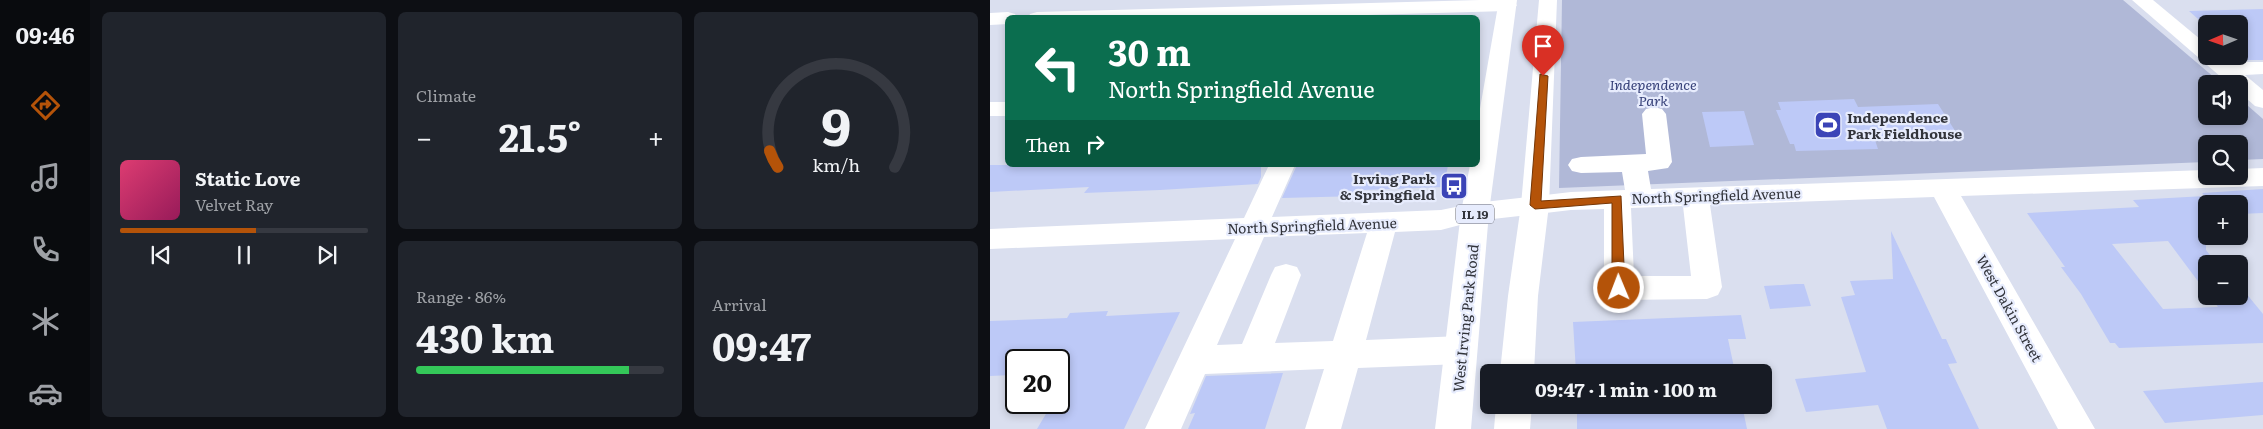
<!DOCTYPE html>
<meta charset="utf-8">
<style>
:root{--surface:#171b24;--page:#20242c;--text:#f1f3f6;--muted:#9ea1a6;--line:#363941;--accent:#b45309}
body{margin:0;font-family:Literata,serif;background:var(--page);color:var(--text);height:100vh;display:flex;flex-direction:column;font-size:19px;white-space:nowrap}
*{box-sizing:border-box;margin:0}
p{font-size:16px;color:var(--muted)}
.icon{flex:none;width:28px;height:28px;fill:none;stroke:currentColor;stroke-width:2;stroke-linecap:round;stroke-linejoin:round}
.map{position:relative;flex:1;overflow:hidden}
.sheet{display:flex;flex-direction:column;gap:12px;padding:12px;background:#0d0f14;width:900px}
.sheet>*{flex:none}
.hud{position:absolute;left:15px;top:15px;width:475px;height:152px;border-radius:8px;box-shadow:0 2px 8px #0003;background:#0b6e4f;color:#fff;overflow:hidden}
.needle{width:32px;rotate:268deg}
.fabs{position:absolute;left:1208px;top:15px;display:grid;gap:10px}
.fabs a{display:grid;place-items:center;width:50px;height:50px;border-radius:8px;background:var(--surface);box-shadow:0 2px 8px #0003;font-size:25px}
.speed{position:absolute;left:15px;top:349px;display:flex;gap:10px;font-size:25px;font-weight:700;text-align:center}
.speed>*{display:grid;place-content:center;width:65px;height:65px;border-radius:50%;background:var(--surface);box-shadow:0 2px 8px #0003;line-height:1}
.speed .limit{border:2px solid #111;border-radius:8px;background:#fff;color:#111}
.pin{position:absolute;display:grid;place-items:center;width:42px;height:42px;color:#fff;margin:-51px -21px;border-radius:50% 50% 50% 0;rotate:-45deg;box-shadow:0 0 5px #0007}
.pin .icon{rotate:45deg}
.me{position:absolute;width:55px;margin:-28px;rotate:359deg;stroke-linejoin:round;filter:drop-shadow(0 0 4px #0008)}
.turn{display:flex;align-items:center;gap:18px;height:105px;padding:0 20px;font-size:22px}
.turn .icon{width:65px;height:65px;stroke-width:2.5}
.turn b{display:block;font-size:35px;line-height:42px}
.then{display:flex;align-items:center;height:48px;padding:0 20px;background:#0003;gap:10px;font-size:19px}
.big{font-size:38px;font-weight:700;line-height:1.1}
.sheet .widget{flex:1;display:flex;flex-direction:column;justify-content:center;gap:8px;min-width:0;padding:0 18px;border-radius:8px;background:var(--page)}
.sheet .dial{align-items:center;gap:0}
.dial svg{height:130px;overflow:visible;fill:none;stroke:var(--line);stroke-width:7;stroke-linecap:round;text-anchor:middle}
.dial text{fill:var(--text);stroke:none}
.song{display:flex;align-items:center;gap:15px}
.cover{width:60px;height:60px;border-radius:8px;background:linear-gradient(135deg,hsl(340 70% 55%),hsl(330 70% 35%))}
.played{height:5px;border-radius:2px;background:linear-gradient(90deg,var(--accent) 55%,var(--line) 55%)}
.keys{display:flex;justify-content:space-around;direction:ltr}
.heat{display:flex;justify-content:space-between;align-items:center;font-size:28px;direction:ltr}
.charge{height:8px;border-radius:4px;background:linear-gradient(90deg,#34c759 86%,var(--line) 0)}
.sheet .tiles{flex:1;display:grid;gap:12px;grid-template-columns:repeat(3,1fr)}
.widget:first-child{grid-row:span 2}
.trip{position:absolute;left:490px;top:364px;width:292px;height:50px;border-radius:8px;background:var(--surface);box-shadow:0 2px 8px #0003;font-weight:700;line-height:50px;text-align:center}
main{display:flex;flex:1;min-height:0}
.tab-bar{display:flex;flex-direction:column;width:90px;justify-content:space-around;align-items:center;background:#090b0e;color:var(--muted)}
.tab-bar .icon{width:35px;height:35px}
.tab-bar .selected{color:var(--accent)}
.tab-bar b{font-size:22px;color:var(--text)}
.map>svg:first-child{display:block}
.green{fill:#b0b8d7}
.building{fill:#bdc9f7}
.lines{fill:none;stroke-linecap:round;stroke-linejoin:round}
.minor{fill:#fff;fill-rule:evenodd}
.major{fill:#fff;fill-rule:evenodd}
.route{fill:#b45309;stroke:#753606}
.labels{text-anchor:middle;dominant-baseline:central;stroke-width:4.5;stroke-linejoin:round;paint-order:stroke}
.shield{fill:#e7ecfd;stroke:#686b75;stroke-width:1}
.shield-label{font-size:12px;font-weight:bold;fill:#32343b}
.park-label{font-size:14px;font-style:italic;fill:#364078;stroke:#e7ecfd}
.poi-label{font-size:14px;font-weight:bold;fill:#32343b;stroke:#e7ecfd;text-anchor:start}
.street-label{font-size:14px;fill:#32343b;stroke:#e7ecfd}
</style>
<main>
<nav class="tab-bar">
<b>09:46</b>
<svg class="icon selected" aria-label="directions" viewBox="0 0 24 24"><path d="M12 3l9 9-9 9-9-9zM9 14v-3h6M13 9l2 2-2 2"/></svg>
<svg class="icon" aria-label="music" viewBox="0 0 24 24"><path d="M9 18V5l10-2v13"/><circle cx="6" cy="18" r="3"/><circle cx="16" cy="16" r="3"/></svg>
<svg class="icon" aria-label="phone" viewBox="0 0 24 24"><path d="M5 4h4l2 5-3 2q2 4 5 5l2-3 5 2v4C11 20 4 13 5 4z"/></svg>
<svg class="icon" aria-label="climate" viewBox="0 0 24 24"><path d="M12 3v18M4 7l16 10M4 17L20 7"/></svg>
<svg class="icon" aria-label="car" viewBox="0 0 24 24"><path d="M5 17H2v-5l4-1 3-4h7l3 4 3 1v5h-3M9 17h6M6 11h13"/><circle cx="7" cy="17" r="2"/><circle cx="17" cy="17" r="2"/></svg>
</nav>
<section class="sheet">
<div class="tiles">
<div class="widget">
<div class="song"><i class="cover"></i><div><b>Static Love</b><p>Velvet Ray</p></div></div>
<div class="played"></div>
<div class="keys"><svg class="icon" aria-label="previous" viewBox="0 0 24 24"><path d="M18 5L8 12l10 7zM5 5v14"/></svg><svg class="icon" aria-label="pause" viewBox="0 0 24 24"><path d="M8 5v14M16 5v14"/></svg><svg class="icon" aria-label="next" viewBox="0 0 24 24"><path d="M6 5l10 7-10 7zM19 5v14"/></svg></div>
</div>
<div class="widget"><p>Climate</p>
<div class="heat"><a>−</a><b class="big">21.5°</b><a>+</a></div>
</div>
<div class="widget dial"><svg viewBox="0 0 100 80">
<path d="M14 69A42 42 0 1 1 86 69"/>
<path d="M14 69A42 42 0 0 1 9 59" stroke="#b45309"/>
<text x="50" y="56" font-size="32" font-weight="700">9</text>
<text x="50" y="72" font-size="11">km/h</text>
</svg></div>
<div class="widget"><p>Range · 86%</p><b class="big">430 km</b><div class="charge"></div></div>
<div class="widget"><p>Arrival</p><b class="big">09:47</b></div>
</div>
</section>
<div class="map">
<svg width="1273" height="429" viewBox="0 0 1273 429">
<rect width="100%" height="100%" fill="#dadfef"/>
<!-- green -->
<path class="green" d="M572,0H1133L1232,84H1216V116H1249V98L1273,119V159L1249,160V144H1216V162L569,188Z"/>
<!-- building -->
<g class="building">
<path d="M1273,9V60H1258L1249,53V24H1216V26L1199,11Z"/>
<path d="M864,99L868,107L948,104L969,137L885,140L888,149L806,151L804,144H800L786,110H791L788,102Z"/>
<path d="M754,111L764,145L720,147L712,112Z"/>
<path d="M0,165H271V177L268,184L170,190L94,193L99,187L0,192Z"/>
<path d="M307,165H458L454,187L373,190L370,196L292,198Z"/>
<path d="M1273,189V213L1249,214V204H1222L1216,198V250L1227,264H1216V292L1178,241L1122,244L1173,309L1228,307L1220,296H1249V290L1255,292L1273,314V343L1129,348L1125,343H1120L1091,294L1071,267H1075L1037,213L1149,207L1143,200L1215,196L1212,193Z"/>
<path d="M901,231L952,339H956L967,363L958,364L989,429H897L888,405L816,412L805,379L876,372L851,297L865,295L860,281L903,279Z"/>
<path d="M806,284H814L821,306L780,309L774,286Z"/>
<path d="M118,311L116,316L190,312L134,429H47L63,402H69V360H26V369L22,375L0,376V321L77,318L80,313Z"/>
<path d="M751,315L756,339H738L745,372H586L583,322Z"/>
<path d="M293,373L275,429H198L205,413L200,414L216,376Z"/>
<path d="M1273,382V415L1175,423L1153,391Z"/>
<path d="M587,405H752L757,429H587Z"/>
</g>
<g class="lines">
<!-- minor -->
<g class="minor">
<path d="M490,0H520L527,5L524,9L517,11L275,18H38L40,14L47,12Z"/>
<path d="M1142,0H1163L1216,44V56H1232L1240,62H1273V74L1255,75L1273,90V108L1265,106L1249,92V84H1239Z"/>
<path d="M18,12L25,14L27,18H18V24L0,25V13Z"/>
<rect x="0" y="102" width="18" height="14"/>
<path d="M664,107L672,109L676,114L682,162L678,168L658,171L661,189L1216,170V176H1249V169L1273,168V186L971,196L1105,429H1068L944,197L720,205L732,287L728,295L717,299L629,300L618,296L614,288V209L581,210L485,221L451,230L405,232L376,340L471,336L483,340L487,350L483,360L471,364L368,368L351,429H315L334,369L215,374L191,429H155L245,239L0,249V229L254,218L279,165H305L282,217L451,210L485,203L581,192L635,190L632,172L591,173L582,171L578,165L582,159L591,157L656,154L652,114L656,109ZM693,206L701,276H644L641,208ZM377,233L343,341L285,343L311,275L307,267L296,264L285,267L281,275L252,344L227,345L274,237Z"/>
</g>
<!-- major -->
<g class="major">
<path d="M509,0H527L499,212L481,429H445L471,212L480,165H488V120Z"/>
<path d="M549,0H567L559,205L548,296L544,372H510L518,296L531,205Z"/>
<path d="M506,405H542L540,429H504Z"/>
</g>
</g>
<!-- route -->
<path class="route" d="M550,74L558,76L551,201L631,196L635,288L633,292H624L622,288V203L545,209L540,205Z"/>
<!-- icons -->
<defs>
<g id="stadium-square" transform="scale(1.4375)"><rect x="-9" y="-9" width="18" height="18" rx="4" fill="#3b44b7" stroke="#e7ecfd"/><path d="M0-5a6.5 5 0 1 0 0 10a6.5 5 0 1 0 0-10ZM-3.5-1.8h7v3.6h-7Z" fill="#fff"/></g>
<g id="bus-square" transform="scale(1.4375)"><rect x="-9" y="-9" width="18" height="18" rx="4" fill="#3b44b7" stroke="#e7ecfd"/><path d="M-5-6H5V4H4V6H2V4H-2V6H-4V4H-5ZM-3.5-4V0h7V-4ZM-3.5 1.2v1.5H-2V1.2ZM2 1.2v1.5H3.5V1.2Z" fill="#fff"/></g>
</defs>
<g fill-rule="evenodd">
<use href="#stadium-square" x="838" y="125"/>
<use href="#bus-square" x="464" y="186"/>
</g>
<g class="labels">
<!-- shield labels -->
<rect class="shield" x="466" y="204.5" width="38" height="19" rx="4"/>
<g class="shield-label">
<text x="485" y="214">IL 19</text>
</g>
<!-- park labels -->
<g class="park-label">
<text x="663" y="84">Independence<tspan x="663" dy="16">Park</tspan></text>
</g>
<!-- poi labels -->
<g class="poi-label">
<text x="857" y="117">Independence<tspan x="857" dy="16">Park Fieldhouse</tspan></text>
<text x="445" y="178" text-anchor="end">Irving Park<tspan x="445" dy="16">&amp; Springfield</tspan></text>
</g>
<!-- street labels -->
<g class="street-label">
<text transform="translate(726 195) rotate(-2)">North Springfield Avenue</text>
<text transform="translate(322 225) rotate(-2)">North Springfield Avenue</text>
<text transform="translate(1020 308) rotate(61)">West Dakin Street</text>
<text transform="translate(475 318) rotate(-84)">West Irving Park Road</text>
</g>
</g>
</svg>
<div class="fabs">
<a><svg class="needle" viewBox="-14 -14 28 28"><path d="M0-13l5 13h-10z" fill="#e53935"/><path d="M0 13l5-13h-10z" fill="#9ea1a6"/></svg></a>
<a><svg class="icon" aria-label="sound" viewBox="0 0 24 24"><path d="M4 9h4l5-4v14l-5-4H4zM17 9q2 3 0 6"/></svg></a>
<a><svg class="icon" aria-label="search" viewBox="0 0 24 24"><circle cx="10" cy="10" r="6"/><path d="M15 15l6 6"/></svg></a>
<a>+</a>
<a>−</a>
</div>
<div class="speed"><div class="limit">20</div></div>
<div class="pin" style="left:553px;top:76px;background:#d93025"><svg class="icon" aria-label="arrive" viewBox="0 0 24 24"><path d="M6 21V4h12l-3 4 3 4H6"/></svg></div>
<svg class="me" style="left:629px;top:288px" viewBox="-20 -20 40 40"><circle r="17" fill="#b45309" stroke="#fff" stroke-width="3"/><path d="M0-11L8 9 0 5-8 9z" fill="#fff"/></svg>
<div class="trip">09:47 · 1 min · 100 m</div>
<div class="hud">
<div class="turn"><svg class="icon" aria-label="left" viewBox="0 0 24 24"><path d="M17 20v-9H6M10 6l-5 5 5 5"/></svg><div><b>30 m</b>North Springfield Avenue</div></div>
<div class="then">Then<svg class="icon" aria-label="right" viewBox="0 0 24 24"><path d="M7 20v-9h11M14 6l5 5-5 5"/></svg></div>
</div>
</div>
</main>
